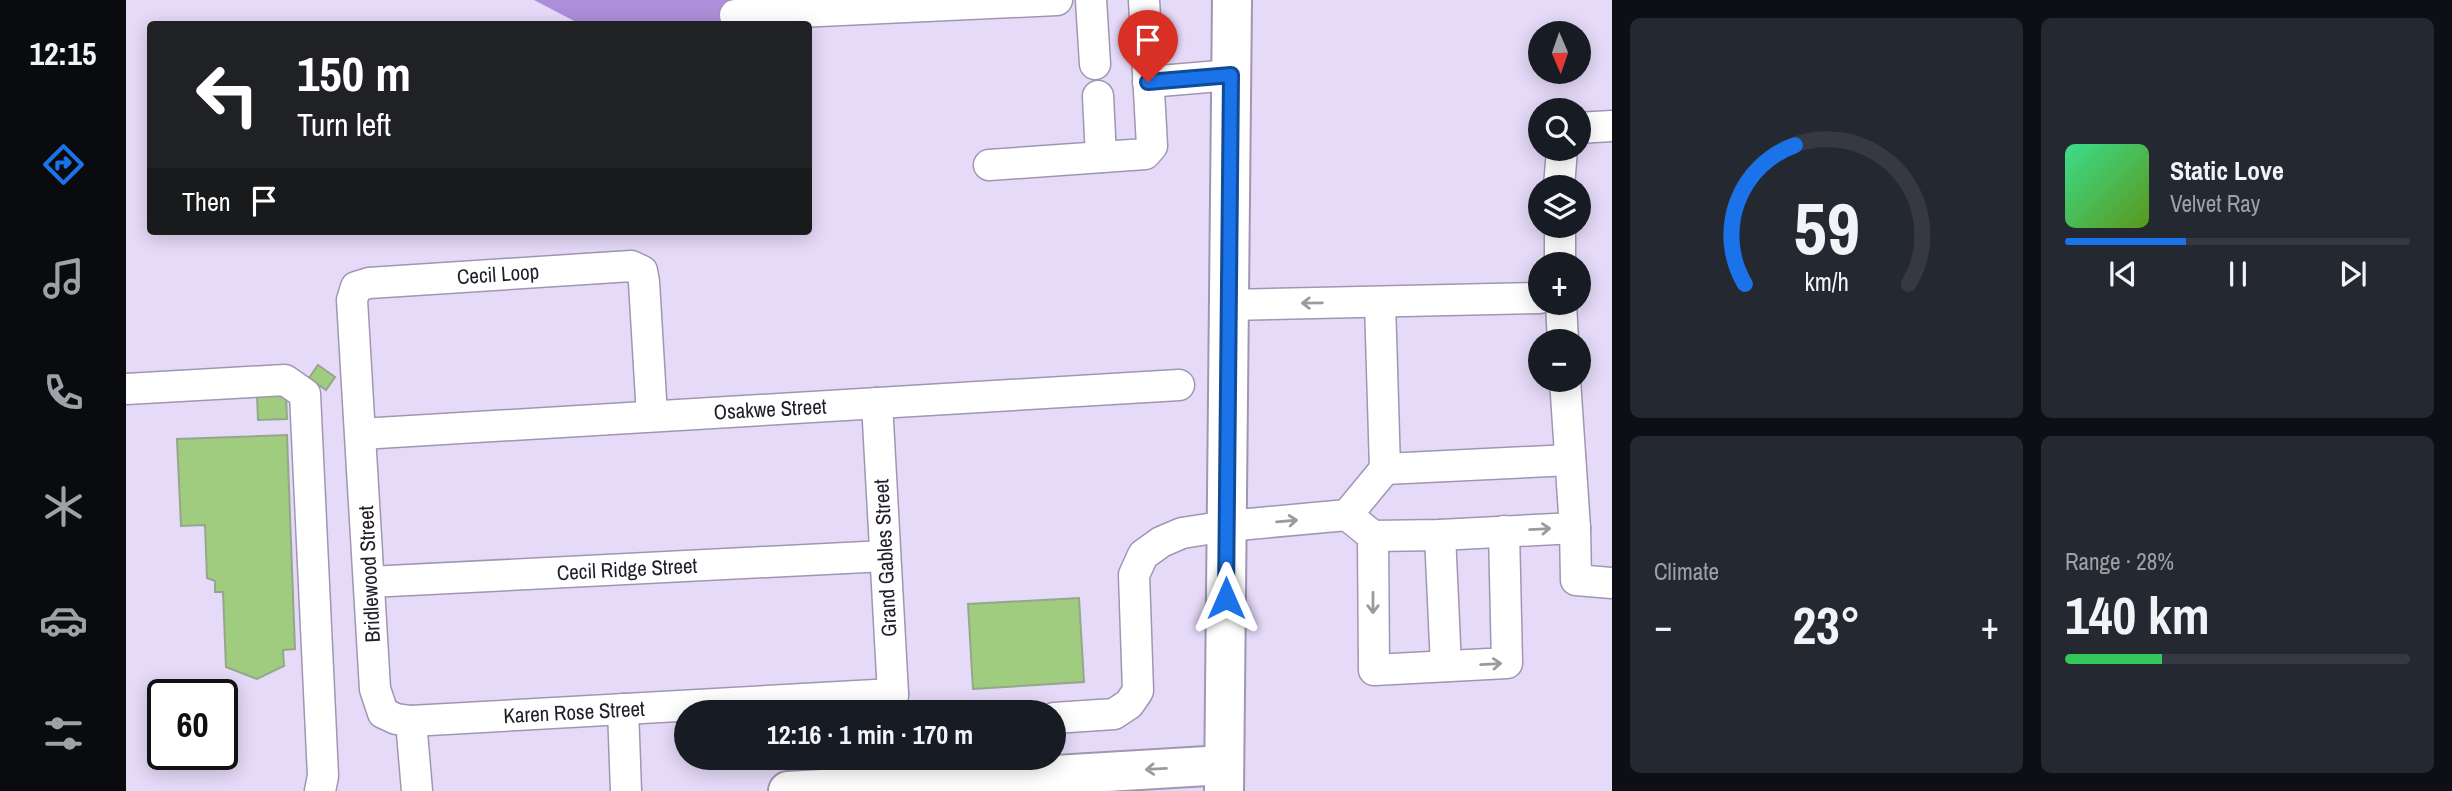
<!DOCTYPE html>
<meta charset="utf-8">
<style>
:root{--surface:#171b24;--page:#242831;--text:#f1f3f6;--muted:#9ea1a6;--line:#363941;--accent:#1a73e8}
body{margin:0;font-family:"Archivo Narrow",sans-serif;background:var(--page);color:var(--text);height:100vh;display:flex;flex-direction:column;font-size:26px;white-space:nowrap}
*{box-sizing:border-box;margin:0}
p{font-size:23px;color:var(--muted)}
.icon{flex:none;width:38px;height:38px;fill:none;stroke:currentColor;stroke-width:2;stroke-linecap:round;stroke-linejoin:round}
.map{position:relative;flex:1;overflow:hidden}
.sheet{display:flex;flex-direction:column;gap:18px;padding:18px;background:#0d0f14;width:840px}
.sheet>*{flex:none}
.top-card{position:absolute;left:21px;top:21px;width:665px;height:214px;border-radius:7px;box-shadow:0 4px 18px #0003;background:#202124;color:#fff;overflow:hidden}
.needle{width:46px;rotate:178deg}
.fabs{position:absolute;left:1402px;top:21px;display:grid;gap:14px}
.fabs a{display:grid;place-items:center;width:63px;height:63px;border-radius:50%;background:var(--surface);box-shadow:0 4px 18px #0003;font-size:35px}
.speed{position:absolute;left:21px;top:679px;display:flex;gap:14px;font-size:35px;font-weight:700;text-align:center}
.speed>*{display:grid;place-content:center;width:91px;height:91px;border-radius:50%;background:var(--surface);box-shadow:0 4px 18px #0003;line-height:1}
.speed .limit{border:4px solid #111;border-radius:10px;background:#fff;color:#111}
.pin{position:absolute;display:grid;place-items:center;width:60px;height:60px;color:#fff;margin:-72px -30px;border-radius:50% 50% 50% 0;rotate:-45deg;box-shadow:0 0 7px #0007}
.pin .icon{rotate:45deg}
.me{position:absolute;width:77px;margin:-38px;rotate:0deg;stroke-linejoin:round;filter:drop-shadow(0 0 5px #0008)}
.turn{display:flex;align-items:center;gap:24px;height:147px;padding:0 35px;font-size:32px}
.turn .icon{width:91px;height:91px;stroke-width:2.5}
.turn b{display:block;font-size:49px;line-height:60px}
.then{display:flex;align-items:center;height:66px;padding:0 35px;background:#0003;gap:14px;font-size:26px}
.big{font-size:52px;font-weight:800;line-height:1.1}
.sheet .tile{flex:1;display:flex;flex-direction:column;justify-content:center;gap:10px;min-width:0;padding:0 24px;border-radius:10px;background:var(--page)}
.sheet .dial{align-items:center;gap:0}
.dial svg{height:182px;overflow:visible;fill:none;stroke:var(--line);stroke-width:7;stroke-linecap:round;text-anchor:middle}
.dial text{fill:var(--text);stroke:none}
.song{display:flex;align-items:center;gap:21px}
.cover{width:84px;height:84px;border-radius:10px;background:linear-gradient(135deg,hsl(150 70% 55%),hsl(90 70% 35%))}
.played{height:7px;border-radius:4px;background:linear-gradient(90deg,var(--accent) 35%,var(--line) 35%)}
.keys{display:flex;justify-content:space-around;direction:ltr}
.heat{display:flex;justify-content:space-between;align-items:center;font-size:38px;direction:ltr}
.charge{height:10px;border-radius:5px;background:linear-gradient(90deg,#34c759 28%,var(--line) 0)}
.sheet .tiles{flex:1;display:grid;gap:18px;grid-template-columns:repeat(2,1fr)}
.trip{position:absolute;left:548px;top:700px;width:392px;height:70px;border-radius:35px;background:var(--surface);box-shadow:0 4px 18px #0003;font-weight:800;line-height:70px;text-align:center}
main{display:flex;flex:1;min-height:0}
.menu{display:flex;flex-direction:column;width:126px;justify-content:space-around;align-items:center;background:#090b0e;color:var(--muted)}
.menu .icon{width:49px;height:49px}
.menu .on{color:var(--accent)}
.menu b{font-size:32px;color:var(--text)}
.map>svg:first-child{display:block}
.forest{fill:#ac8eda}
.building{fill:#a0cc7f;stroke:#96a68b;stroke-width:2}
.lines{fill:none;stroke-linecap:round;stroke-linejoin:round}
.minor-casing{stroke:#a096b2;stroke-width:33}
.major-casing{stroke:#a096b2;stroke-width:42}
.minor{stroke:#fff;stroke-width:30}
.major{stroke:#fff;stroke-width:38}
.oneway{stroke:#9c9a9f}
.route-casing{stroke:#114b97;stroke-width:18}
.route{stroke:#1a73e8;stroke-width:12}
.labels{text-anchor:middle;dominant-baseline:central;stroke-width:5;stroke-linejoin:round;paint-order:stroke}
.street-label{font-size:21px;fill:#221e29;stroke:#fff}
</style>
<main>
<nav class="menu">
<b>12:15</b>
<svg class="icon on" aria-label="directions" viewBox="0 0 24 24"><path d="M12 3l9 9-9 9-9-9zM9 14v-3h6M13 9l2 2-2 2"/></svg>
<svg class="icon" aria-label="music" viewBox="0 0 24 24"><path d="M9 18V5l10-2v13"/><circle cx="6" cy="18" r="3"/><circle cx="16" cy="16" r="3"/></svg>
<svg class="icon" aria-label="phone" viewBox="0 0 24 24"><path d="M5 4h4l2 5-3 2q2 4 5 5l2-3 5 2v4C11 20 4 13 5 4z"/></svg>
<svg class="icon" aria-label="climate" viewBox="0 0 24 24"><path d="M12 3v18M4 7l16 10M4 17L20 7"/></svg>
<svg class="icon" aria-label="car" viewBox="0 0 24 24"><path d="M5 17H2v-5l4-1 3-4h7l3 4 3 1v5h-3M9 17h6M6 11h13"/><circle cx="7" cy="17" r="2"/><circle cx="17" cy="17" r="2"/></svg>
<svg class="icon" aria-label="filters" viewBox="0 0 24 24"><path d="M4 7h16M4 17h16"/><circle cx="9" cy="7" r="2"/><circle cx="15" cy="17" r="2"/></svg>
</nav>
<div class="map">
<svg width="1486" height="791" viewBox="0 0 1486 791">
<rect width="100%" height="100%" fill="#e5daf8"/>
<!-- forest -->
<path class="forest" d="M408,0H691L675,24H454Z"/>
<!-- building -->
<g class="building">
<path d="M192,365L209,377L200,390L183,378Z"/>
<path d="M160,395L161,419L132,420L131,396Z"/>
<path d="M161,435L169,649L157,650L158,666L131,679L100,667L97,592H89V581L81,578L79,525L55,526L51,439Z"/>
<path d="M953,598L958,682L847,689L842,604Z"/>
</g>
<g class="lines">
<!-- minor casing -->
<g class="minor-casing">
<g id="minor">
<path d="M965,0L969,64"/>
<path d="M609,15L931,0"/>
<path d="M1022,82L1105,75"/>
<path d="M972,96L975,157"/>
<path d="M1452,128L1486,126"/>
<path d="M863,165L1019,154L1026,146L1018,0"/>
<path d="M1433,187L1436,149"/>
<path d="M1434,226V264"/>
<path d="M1435,303L1437,341"/>
<path d="M1103,305L1414,298"/>
<path d="M1439,380L1449,528L1450,580L1486,583"/>
<path d="M0,389L159,380L179,394L197,776L194,791"/>
<path d="M751,403L767,694L765,712"/>
<path d="M526,416L518,282L516,271L505,266L243,283L230,287L226,300L249,689L257,713L270,719L285,721L767,694"/>
<path d="M235,434L1053,385"/>
<path d="M1259,469L1444,460"/>
<path d="M1221,515L1259,469L1254,302"/>
<path d="M1314,535L1320,666"/>
<path d="M1247,536L1248,670L1381,663L1378,531"/>
<path d="M243,582L759,556"/>
<path d="M497,709L500,791"/>
<path d="M928,718L988,714L1003,704L1012,691L1008,575L1017,555L1035,542L1056,533L1101,526L1221,515L1247,536L1314,535L1449,528"/>
<path d="M285,721L291,791"/>
<path d="M764,758L765,785"/>
</g>
</g>
<!-- major casing -->
<g class="major-casing">
<g id="major">
<path d="M662,791L1098,765"/>
<path d="M1098,791L1106,0"/>
</g>
</g>
<!-- minor -->
<use href="#minor" class="minor"/>
<!-- major -->
<use href="#major" class="major"/>
</g>
<!-- one-way arrows -->
<defs><path id="oneway-shaft" d="M-6 0H5M1.5-3L5.5 0L1.5 3" fill="none" stroke-width="1.6" stroke-linecap="round" stroke-linejoin="round" transform="scale(1.75)"/></defs>
<g class="oneway">
<use href="#oneway-shaft" transform="translate(1186 303) rotate(179)"/>
<use href="#oneway-shaft" transform="translate(1161 521) rotate(-5)"/>
<use href="#oneway-shaft" transform="translate(1414 529) rotate(-3)"/>
<use href="#oneway-shaft" transform="translate(1247 603) rotate(90)"/>
<use href="#oneway-shaft" transform="translate(1365 664) rotate(-3)"/>
<use href="#oneway-shaft" transform="translate(1030 769) rotate(177)"/>
</g>
<g class="lines">
<!-- route casing -->
<g class="route-casing">
<path id="route" d="M1022,82L1105,75L1100,598"/>
</g>
<!-- route -->
<use href="#route" class="route"/>
</g>
<g class="labels">
<!-- street labels -->
<g class="street-label">
<text transform="translate(372 274) rotate(-4)">Cecil Loop</text>
<text transform="translate(644 409) rotate(-3)">Osakwe Street</text>
<text transform="translate(759 558) rotate(-93)">Grand Gables Street</text>
<text transform="translate(501 569) rotate(-3)">Cecil Ridge Street</text>
<text transform="translate(243 574) rotate(-93)">Bridlewood Street</text>
<text transform="translate(448 712) rotate(-3)">Karen Rose Street</text>
</g>
</g>
</svg>
<div class="fabs">
<a><svg class="needle" viewBox="-14 -14 28 28"><path d="M0-13l5 13h-10z" fill="#e53935"/><path d="M0 13l5-13h-10z" fill="#9ea1a6"/></svg></a>
<a><svg class="icon" aria-label="search" viewBox="0 0 24 24"><circle cx="10" cy="10" r="6"/><path d="M15 15l6 6"/></svg></a>
<a><svg class="icon" aria-label="layers" viewBox="0 0 24 24"><path d="M12 4l9 5-9 5-9-5zM3 14l9 5 9-5"/></svg></a>
<a>+</a>
<a>−</a>
</div>
<div class="speed"><div class="limit">60</div></div>
<div class="pin" style="left:1022px;top:82px;background:#d93025"><svg class="icon" aria-label="arrive" viewBox="0 0 24 24"><path d="M6 21V4h12l-3 4 3 4H6"/></svg></div>
<svg class="me" style="left:1100px;top:598px" viewBox="-20 -20 40 40"><path d="M0-17L14 15 0 8-14 15z" fill="#1a73e8" stroke="#fff" stroke-width="4"/></svg>
<div class="trip">12:16 · 1 min · 170 m</div>
<div class="top-card">
<div class="turn"><svg class="icon" aria-label="left" viewBox="0 0 24 24"><path d="M17 20v-9H6M10 6l-5 5 5 5"/></svg><div><b>150 m</b>Turn left</div></div>
<div class="then">Then<svg class="icon" aria-label="arrive" viewBox="0 0 24 24"><path d="M6 21V4h12l-3 4 3 4H6"/></svg></div>
</div>
</div>
<section class="sheet">
<div class="tiles">
<div class="tile dial"><svg viewBox="0 0 100 80">
<path d="M14 69A42 42 0 1 1 86 69"/>
<path d="M14 69A42 42 0 0 1 36 8" stroke="#1a73e8"/>
<text x="50" y="56" font-size="32" font-weight="700">59</text>
<text x="50" y="72" font-size="11">km/h</text>
</svg></div>
<div class="tile">
<div class="song"><i class="cover"></i><div><b>Static Love</b><p>Velvet Ray</p></div></div>
<div class="played"></div>
<div class="keys"><svg class="icon" aria-label="previous" viewBox="0 0 24 24"><path d="M18 5L8 12l10 7zM5 5v14"/></svg><svg class="icon" aria-label="pause" viewBox="0 0 24 24"><path d="M8 5v14M16 5v14"/></svg><svg class="icon" aria-label="next" viewBox="0 0 24 24"><path d="M6 5l10 7-10 7zM19 5v14"/></svg></div>
</div>
<div class="tile"><p>Climate</p>
<div class="heat"><a>−</a><b class="big">23°</b><a>+</a></div>
</div>
<div class="tile"><p>Range · 28%</p><b class="big">140 km</b><div class="charge"></div></div>
</div>
</section>
</main>
